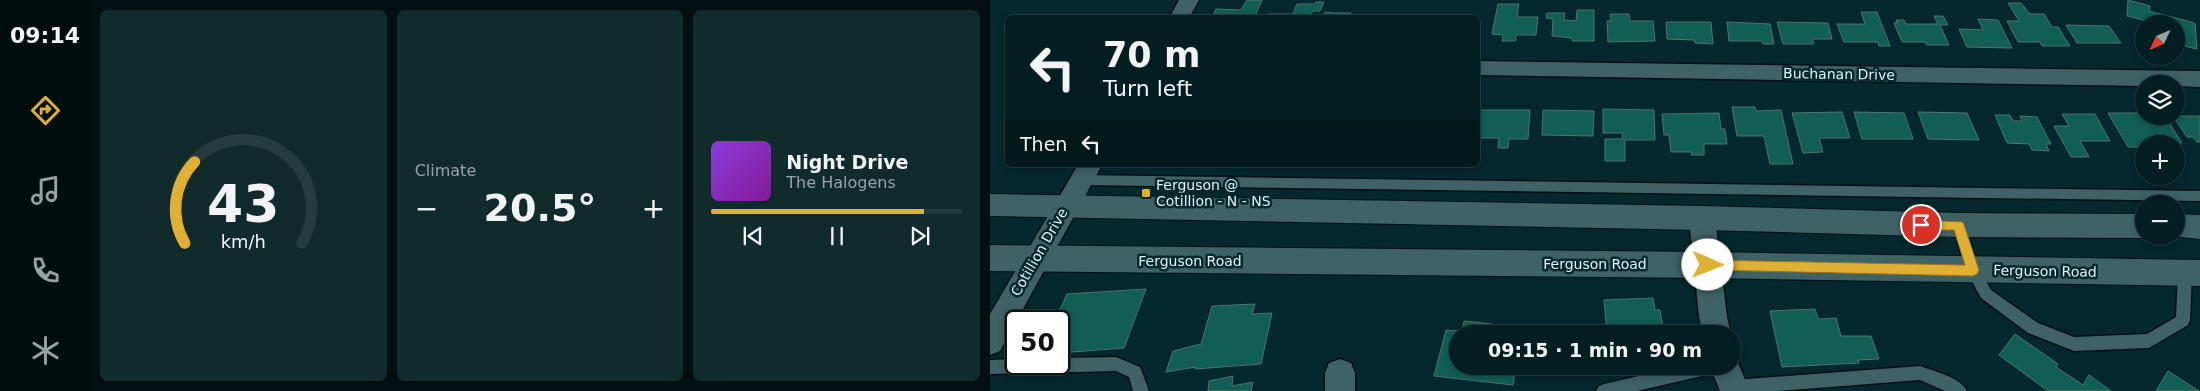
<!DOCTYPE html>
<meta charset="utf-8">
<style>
:root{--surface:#031e20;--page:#112b2d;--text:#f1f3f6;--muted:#97a2a5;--line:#243c3e;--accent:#e0b034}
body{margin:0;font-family:"DejaVu Sans",sans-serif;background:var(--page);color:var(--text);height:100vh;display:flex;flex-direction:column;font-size:19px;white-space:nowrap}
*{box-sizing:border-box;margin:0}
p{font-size:16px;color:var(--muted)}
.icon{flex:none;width:28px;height:28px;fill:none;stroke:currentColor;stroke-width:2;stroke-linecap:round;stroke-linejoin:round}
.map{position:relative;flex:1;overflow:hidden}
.side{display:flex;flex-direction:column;gap:10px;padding:10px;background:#021012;width:900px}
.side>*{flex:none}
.guide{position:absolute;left:15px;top:15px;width:475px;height:152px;border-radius:8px;box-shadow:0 2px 8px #0003,0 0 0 1px var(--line);background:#031e20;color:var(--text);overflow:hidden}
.needle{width:32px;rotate:226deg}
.fabs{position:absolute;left:1145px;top:15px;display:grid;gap:10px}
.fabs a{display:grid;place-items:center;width:50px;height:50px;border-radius:50%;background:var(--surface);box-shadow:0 2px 8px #0003,0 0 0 1px var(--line);font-size:25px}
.speed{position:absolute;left:15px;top:310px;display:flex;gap:10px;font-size:25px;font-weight:700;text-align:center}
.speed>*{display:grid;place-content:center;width:65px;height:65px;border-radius:50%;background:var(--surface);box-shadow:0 2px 8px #0003,0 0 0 1px var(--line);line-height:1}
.speed .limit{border:2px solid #111;border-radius:8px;background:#fff;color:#111}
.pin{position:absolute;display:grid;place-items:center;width:42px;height:42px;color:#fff;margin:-21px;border:2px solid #fff;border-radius:50%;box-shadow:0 1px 5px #0007}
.me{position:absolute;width:55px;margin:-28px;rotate:91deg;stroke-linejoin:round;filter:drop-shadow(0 0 4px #0008)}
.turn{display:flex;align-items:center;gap:18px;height:105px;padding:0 15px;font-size:22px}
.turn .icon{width:65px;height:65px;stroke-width:2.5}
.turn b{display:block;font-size:35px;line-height:42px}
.then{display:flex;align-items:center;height:48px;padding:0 15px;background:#0003;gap:10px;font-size:19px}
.big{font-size:38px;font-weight:700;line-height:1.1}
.side .card{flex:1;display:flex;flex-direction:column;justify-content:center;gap:8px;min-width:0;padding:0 18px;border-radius:8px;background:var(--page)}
.side .dial{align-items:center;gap:0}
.dial svg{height:130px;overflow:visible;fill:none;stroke:var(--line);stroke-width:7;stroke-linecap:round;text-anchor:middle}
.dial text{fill:var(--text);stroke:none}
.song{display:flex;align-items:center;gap:15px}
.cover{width:60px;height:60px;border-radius:8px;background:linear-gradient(135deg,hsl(270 70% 55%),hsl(290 70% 35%))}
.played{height:5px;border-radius:2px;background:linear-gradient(90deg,var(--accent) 85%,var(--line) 85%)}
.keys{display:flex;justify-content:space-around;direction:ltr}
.heat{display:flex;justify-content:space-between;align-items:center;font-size:28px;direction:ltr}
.side .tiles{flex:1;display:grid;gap:10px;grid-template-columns:repeat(3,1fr)}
.trip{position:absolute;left:459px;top:325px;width:292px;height:50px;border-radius:25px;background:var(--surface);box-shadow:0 2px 8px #0003,0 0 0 1px var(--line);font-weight:700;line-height:50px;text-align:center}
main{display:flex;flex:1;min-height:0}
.tab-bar{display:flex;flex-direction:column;width:90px;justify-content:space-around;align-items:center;background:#010c0d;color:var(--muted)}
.tab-bar .icon{width:35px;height:35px}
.tab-bar .selected{color:var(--accent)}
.tab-bar b{font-size:22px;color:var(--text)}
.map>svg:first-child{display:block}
.building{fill:#115e52;stroke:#51736b}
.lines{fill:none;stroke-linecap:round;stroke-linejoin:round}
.service-casing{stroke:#001012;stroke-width:3}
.minor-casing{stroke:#001012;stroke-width:3}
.secondary-casing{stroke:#001012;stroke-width:2}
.service{fill:#3f6265;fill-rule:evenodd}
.minor{fill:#3f6265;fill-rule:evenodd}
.secondary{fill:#3f6265;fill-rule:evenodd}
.route{fill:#e0b034;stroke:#927222}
.poi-dot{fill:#e0b034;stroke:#04282b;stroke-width:2}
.labels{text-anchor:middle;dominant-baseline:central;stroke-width:5;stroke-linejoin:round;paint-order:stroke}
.street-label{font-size:14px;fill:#e0f3f5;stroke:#04282b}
.poi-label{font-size:14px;fill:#e0f3f5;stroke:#04282b;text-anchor:start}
</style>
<main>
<nav class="tab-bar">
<b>09:14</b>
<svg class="icon selected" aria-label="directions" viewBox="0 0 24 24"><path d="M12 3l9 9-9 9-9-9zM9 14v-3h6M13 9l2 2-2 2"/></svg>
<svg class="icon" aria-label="music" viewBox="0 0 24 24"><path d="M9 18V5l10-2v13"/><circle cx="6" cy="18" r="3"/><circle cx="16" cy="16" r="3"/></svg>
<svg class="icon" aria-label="phone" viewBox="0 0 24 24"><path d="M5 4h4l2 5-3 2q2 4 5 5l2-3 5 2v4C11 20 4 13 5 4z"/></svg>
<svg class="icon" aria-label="climate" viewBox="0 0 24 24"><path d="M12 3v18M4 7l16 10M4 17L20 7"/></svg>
</nav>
<section class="side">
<div class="tiles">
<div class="card dial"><svg viewBox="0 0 100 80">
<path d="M14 69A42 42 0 1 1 86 69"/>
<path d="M14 69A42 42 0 0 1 20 19" stroke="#e0b034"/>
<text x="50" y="56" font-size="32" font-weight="700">43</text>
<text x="50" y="72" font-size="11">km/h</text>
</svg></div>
<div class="card"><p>Climate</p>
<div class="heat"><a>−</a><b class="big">20.5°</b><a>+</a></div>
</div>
<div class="card">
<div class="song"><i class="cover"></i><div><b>Night Drive</b><p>The Halogens</p></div></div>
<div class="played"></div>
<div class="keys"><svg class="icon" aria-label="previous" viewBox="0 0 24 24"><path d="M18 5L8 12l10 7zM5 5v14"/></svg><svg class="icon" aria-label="pause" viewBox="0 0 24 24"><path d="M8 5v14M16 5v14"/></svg><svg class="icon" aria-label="next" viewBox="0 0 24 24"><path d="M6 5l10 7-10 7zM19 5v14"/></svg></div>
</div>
</div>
</section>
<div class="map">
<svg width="1210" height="391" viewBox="0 0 1210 391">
<rect width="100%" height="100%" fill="#04282b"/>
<!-- building -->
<g class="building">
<path d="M257,0H272L264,18H222L226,9L251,10Z"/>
<path d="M1138,0L1160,6L1159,11L1205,23L1207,49L1186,44V24H1157V21L1137,16Z"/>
<path d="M326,2H334L330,11H323L318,18H277L278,14H303L307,4H325Z"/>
<path d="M1018,3H1031L1040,14H1054L1062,27H1068L1080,46H1052L1050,42H1028L1017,21H1029Z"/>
<path d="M508,4H529L527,17H548L546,35H526L525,41H512L513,35L502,34Z"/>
<path d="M587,10H604V41H582V38L562,36L563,19L556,18L557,13H575L574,20L586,21Z"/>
<path d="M335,12L344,13H361L359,18H333Z"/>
<path d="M871,12H887L900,46H889L888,42H854L847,24H875Z"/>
<path d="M620,14H639L640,21H663L665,41L618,42L617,21H621Z"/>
<path d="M391,15L433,16V18H390Z"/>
<path d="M944,16H953L958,25H950L959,45H937L935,42H912L904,23H907L906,20H914L916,24H948Z"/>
<path d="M988,19L1008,20L1022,48L977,47L969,29L993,30Z"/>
<path d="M676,22H721L723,44L705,43L704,40L677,39Z"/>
<path d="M737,22L780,24L784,44H773L772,41H739Z"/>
<path d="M787,22L838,23L842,39H822L824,44H793Z"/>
<path d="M1076,25L1119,26L1131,43H1087Z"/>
<path d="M742,107H765L766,111L791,110L803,164H780L774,136H747Z"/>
<path d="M613,109L664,110L665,140H635V161H615V139H632V133H613Z"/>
<path d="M488,110H540L538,139H519L518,148H508L509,138H488Z"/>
<path d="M553,110L604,111L603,136L552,135Z"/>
<path d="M852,112L860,138H829L833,152L813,153L802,113Z"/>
<path d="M864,112L914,113L923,139H872Z"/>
<path d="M928,112L977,113L989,140L938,139Z"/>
<path d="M729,113L731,129H735L737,144H714V155H701L702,152H681L679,135H674L672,114Z"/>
<path d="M1118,113H1154V116H1175L1192,143L1155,142L1154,147H1138Z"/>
<path d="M1072,114H1105L1120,141H1090L1099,157H1081L1064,126H1079Z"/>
<path d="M1005,115H1020L1023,121H1032L1030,116L1047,117L1061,144H1056L1059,151L1042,150L1039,144L1017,143Z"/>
<path d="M1183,116H1210V142H1207L1203,137H1197Z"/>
<path d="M156,289L134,348L69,353V321H65L77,294Z"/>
<path d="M663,298L665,310H670L674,334H605L604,331H617L614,300Z"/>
<path d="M265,304L262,314L282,313L271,364L205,369L206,367L176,372L183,351L211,344L222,306Z"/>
<path d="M825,309L828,319L846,318L851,336H881L889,359L868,360L869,363L792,367L780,311Z"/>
<path d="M474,321L502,324L501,331L513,332V334H468V366H526L523,385L444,376L456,330L472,331Z"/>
<path d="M1025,334L1068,364L1066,367L1093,385L1099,375L1121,391H1058L1009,355Z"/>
<path d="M1178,371L1209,391H1166Z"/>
<path d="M243,376L242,386L263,382L261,391H218L219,381Z"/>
</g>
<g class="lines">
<!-- service casing -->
<g class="service-casing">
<g id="service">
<path d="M91,175L1210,191V201L91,185L87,183L85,180L87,177Z"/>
<path d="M969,220L974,221L975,225L989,269L1001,290L1048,323L1084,337L1157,334L1186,317L1188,273L1190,269L1195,267L1200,269L1202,273L1200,320L1198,325L1159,348L1084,351L1038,333L991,298L976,270L963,225L964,221Z"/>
<path d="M126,357L150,367L159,391H143L139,377L126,371L0,374V360L26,359V364H69V358Z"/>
<path d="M692,366H732L730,371L725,373L647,391H606L609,386L614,384Z"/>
<path d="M930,366C943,371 971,377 977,391H955L930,380L788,391H737L735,387L738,382L743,380Z"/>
</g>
</g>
<!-- minor casing -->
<g class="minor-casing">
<g id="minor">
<path d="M189,0H209L199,18H179Z"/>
<path d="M488,61L1210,71V87L1186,86V84H1154V86L488,75Z"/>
<path d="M88,165H112L10,351L0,355V314Z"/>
<path d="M712,207L721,210L725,218L737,317L741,334H713L709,317L699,218L703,210Z"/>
<path d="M742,355L745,356L760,391H730L720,366H742Z"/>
<path d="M350,359L361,363L365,373V391H335V373L339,363Z"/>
</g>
</g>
<!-- secondary casing -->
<g class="secondary-casing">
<g id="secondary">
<path d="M0,194L712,206L969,213L1154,214V236H1159L1154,238L969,237L712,230L0,216Z"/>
<path d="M1186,214L1210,215V239L1181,236H1186Z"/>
<path d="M0,245L718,252L1210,260V286L718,278L0,271Z"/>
</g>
</g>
<!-- service -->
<use href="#service" class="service"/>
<!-- minor -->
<use href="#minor" class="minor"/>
<!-- secondary -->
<use href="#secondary" class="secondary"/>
</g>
<!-- route -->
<path class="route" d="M931,220L973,222L989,270L987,274L983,276L718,270L713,269L711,265L713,261L718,260L975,265L964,230H931L927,228L925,225L927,221Z"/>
<!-- markers -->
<rect class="poi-dot" x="151" y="188" width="10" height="10" rx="2.5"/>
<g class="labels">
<!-- street labels -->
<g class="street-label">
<text transform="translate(849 74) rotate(1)">Buchanan Drive</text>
<text transform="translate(49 252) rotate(-60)">Cotillion Drive</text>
<text x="200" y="261">Ferguson Road</text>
<text x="605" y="264">Ferguson Road</text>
<text transform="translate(1055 271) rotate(1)">Ferguson Road</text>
</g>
<!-- poi labels -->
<g class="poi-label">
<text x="166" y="185">Ferguson @<tspan x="166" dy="16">Cotillion - N - NS</tspan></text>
</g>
</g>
</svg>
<div class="fabs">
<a><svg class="needle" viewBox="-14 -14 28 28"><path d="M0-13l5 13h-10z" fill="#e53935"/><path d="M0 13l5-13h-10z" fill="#97a2a5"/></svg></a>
<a><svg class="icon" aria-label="layers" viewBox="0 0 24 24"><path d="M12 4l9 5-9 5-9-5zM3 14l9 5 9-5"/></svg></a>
<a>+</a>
<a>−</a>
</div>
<div class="speed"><div class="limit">50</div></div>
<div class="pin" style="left:931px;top:225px;background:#d93025"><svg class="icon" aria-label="arrive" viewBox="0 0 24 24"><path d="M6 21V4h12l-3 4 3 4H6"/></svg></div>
<svg class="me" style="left:718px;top:265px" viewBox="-20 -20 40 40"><circle r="19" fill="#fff"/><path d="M0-13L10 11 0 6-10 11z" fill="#e0b034"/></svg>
<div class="trip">09:15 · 1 min · 90 m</div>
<div class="guide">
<div class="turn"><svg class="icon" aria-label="left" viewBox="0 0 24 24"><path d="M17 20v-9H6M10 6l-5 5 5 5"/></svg><div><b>70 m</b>Turn left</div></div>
<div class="then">Then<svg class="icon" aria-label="left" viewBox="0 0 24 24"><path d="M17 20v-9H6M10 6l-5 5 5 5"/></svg></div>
</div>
</div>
</main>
